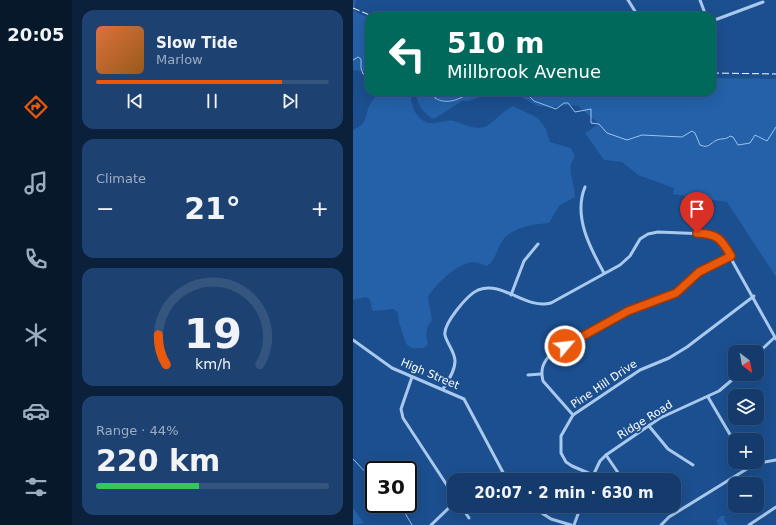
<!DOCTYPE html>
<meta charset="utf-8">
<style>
:root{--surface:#143b6b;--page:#1d4271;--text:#f1f3f6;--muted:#9dadc1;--line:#33557e;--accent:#ea580c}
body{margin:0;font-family:"DejaVu Sans",sans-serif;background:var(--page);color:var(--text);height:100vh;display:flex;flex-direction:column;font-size:15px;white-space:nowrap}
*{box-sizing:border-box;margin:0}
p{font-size:13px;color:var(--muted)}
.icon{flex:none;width:22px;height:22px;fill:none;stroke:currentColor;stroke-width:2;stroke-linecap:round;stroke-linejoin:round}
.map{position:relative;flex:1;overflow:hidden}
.panel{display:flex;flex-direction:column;gap:10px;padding:10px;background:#0b203b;width:281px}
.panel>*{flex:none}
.top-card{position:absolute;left:12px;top:12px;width:351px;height:84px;border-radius:12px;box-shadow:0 4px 16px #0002,0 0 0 1px var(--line);background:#00695c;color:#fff;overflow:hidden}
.needle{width:26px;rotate:148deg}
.controls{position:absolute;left:375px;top:345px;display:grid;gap:8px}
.controls a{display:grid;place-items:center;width:36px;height:36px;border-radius:8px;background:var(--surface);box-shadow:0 4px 16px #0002,0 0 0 1px var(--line);font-size:20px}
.speed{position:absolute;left:12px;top:461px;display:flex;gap:8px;font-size:20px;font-weight:700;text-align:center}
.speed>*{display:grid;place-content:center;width:52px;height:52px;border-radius:50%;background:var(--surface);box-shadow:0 4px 16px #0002,0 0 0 1px var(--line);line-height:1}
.speed .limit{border:2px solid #111;border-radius:6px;background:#fff;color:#111}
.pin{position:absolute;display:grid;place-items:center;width:34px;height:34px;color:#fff;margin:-41px -17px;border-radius:50% 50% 50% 0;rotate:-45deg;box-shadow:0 0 4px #0007}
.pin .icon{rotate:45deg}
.me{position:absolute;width:44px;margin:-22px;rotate:62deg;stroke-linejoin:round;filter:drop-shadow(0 0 3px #0008)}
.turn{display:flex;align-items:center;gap:14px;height:84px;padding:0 16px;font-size:18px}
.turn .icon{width:52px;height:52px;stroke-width:2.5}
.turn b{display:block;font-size:28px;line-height:34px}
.big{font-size:30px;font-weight:600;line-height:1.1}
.panel .widget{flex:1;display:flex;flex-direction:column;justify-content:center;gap:6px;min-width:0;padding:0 14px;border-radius:12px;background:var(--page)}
.panel .dial{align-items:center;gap:0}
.dial svg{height:104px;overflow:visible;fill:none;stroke:var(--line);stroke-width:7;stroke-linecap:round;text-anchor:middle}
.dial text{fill:var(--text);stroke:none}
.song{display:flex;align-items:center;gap:12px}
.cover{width:48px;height:48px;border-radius:6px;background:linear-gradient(135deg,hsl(20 70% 55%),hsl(30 70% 35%))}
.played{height:4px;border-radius:2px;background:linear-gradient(90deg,var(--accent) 80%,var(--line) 80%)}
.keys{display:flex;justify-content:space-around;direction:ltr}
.heat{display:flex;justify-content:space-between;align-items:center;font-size:22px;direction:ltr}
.charge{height:6px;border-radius:3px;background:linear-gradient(90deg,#34c759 44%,var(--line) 0)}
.trip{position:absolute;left:94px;top:473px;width:234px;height:40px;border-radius:12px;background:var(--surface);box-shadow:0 4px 16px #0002,0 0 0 1px var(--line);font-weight:600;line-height:40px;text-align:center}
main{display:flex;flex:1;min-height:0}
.menu{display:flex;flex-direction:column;width:72px;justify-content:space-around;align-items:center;background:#08182b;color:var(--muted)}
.menu .icon{width:28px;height:28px}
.menu .current{color:var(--accent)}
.menu b{font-size:18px;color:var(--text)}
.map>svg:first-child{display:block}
.green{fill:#2461a8}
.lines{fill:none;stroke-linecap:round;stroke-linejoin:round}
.stream{stroke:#9cc4f0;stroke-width:1}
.minor{stroke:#a9c9ee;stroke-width:3}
.rail{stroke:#fff;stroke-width:1;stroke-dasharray:7 3;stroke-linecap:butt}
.route-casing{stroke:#983908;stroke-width:10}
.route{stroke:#ea580c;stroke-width:7}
.labels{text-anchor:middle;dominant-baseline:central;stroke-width:4;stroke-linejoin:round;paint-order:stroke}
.street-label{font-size:11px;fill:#fff;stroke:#1b4f8f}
</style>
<main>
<nav class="menu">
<b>20:05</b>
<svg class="icon current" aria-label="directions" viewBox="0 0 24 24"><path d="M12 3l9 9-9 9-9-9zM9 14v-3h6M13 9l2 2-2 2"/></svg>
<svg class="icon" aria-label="music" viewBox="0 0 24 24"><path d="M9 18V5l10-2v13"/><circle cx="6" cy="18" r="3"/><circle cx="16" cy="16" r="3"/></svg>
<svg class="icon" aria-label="phone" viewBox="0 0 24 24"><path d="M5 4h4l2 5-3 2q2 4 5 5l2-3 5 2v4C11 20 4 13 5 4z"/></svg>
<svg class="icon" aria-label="climate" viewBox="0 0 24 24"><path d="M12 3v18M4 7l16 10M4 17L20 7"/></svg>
<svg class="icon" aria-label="car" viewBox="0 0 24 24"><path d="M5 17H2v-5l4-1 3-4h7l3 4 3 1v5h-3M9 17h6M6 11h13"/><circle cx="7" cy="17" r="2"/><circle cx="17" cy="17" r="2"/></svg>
<svg class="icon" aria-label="filters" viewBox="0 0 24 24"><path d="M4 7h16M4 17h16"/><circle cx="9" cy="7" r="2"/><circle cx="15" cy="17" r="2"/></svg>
</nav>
<section class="panel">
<div class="widget">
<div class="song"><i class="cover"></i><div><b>Slow Tide</b><p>Marlow</p></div></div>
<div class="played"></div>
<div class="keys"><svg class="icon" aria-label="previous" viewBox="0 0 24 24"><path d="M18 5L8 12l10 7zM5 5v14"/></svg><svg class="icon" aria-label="pause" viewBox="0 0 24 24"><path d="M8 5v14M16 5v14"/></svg><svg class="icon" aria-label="next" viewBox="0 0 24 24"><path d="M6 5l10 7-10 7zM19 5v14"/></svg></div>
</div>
<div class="widget"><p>Climate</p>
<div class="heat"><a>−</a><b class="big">21°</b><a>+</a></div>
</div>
<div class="widget dial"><svg viewBox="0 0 100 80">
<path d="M14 69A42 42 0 1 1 86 69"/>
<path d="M14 69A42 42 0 0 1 8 46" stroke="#ea580c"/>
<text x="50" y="56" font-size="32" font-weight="700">19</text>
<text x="50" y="72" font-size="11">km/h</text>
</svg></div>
<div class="widget"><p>Range · 44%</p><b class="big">220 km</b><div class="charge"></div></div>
</section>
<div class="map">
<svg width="423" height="525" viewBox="0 0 423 525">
<rect width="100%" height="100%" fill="#1b4f8f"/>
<!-- green -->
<g class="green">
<path d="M0,0H3L1,11L16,18V72L0,70Z"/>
<path d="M359,78L423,79V277L374,202L320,194L321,188L285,175L269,162L251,160L232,133L246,124L225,106L217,105L196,107L184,106L160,92H359Z"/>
<path d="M29,92H58C57,104 63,121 77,123C85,124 93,119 101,121C110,124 121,130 131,127C143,122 148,111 160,106L185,118L193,129L197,142L218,148L222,157C212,168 222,182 222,197L206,206L196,223C182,224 159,227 150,240C144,248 143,260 134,266C128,264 122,261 115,263C101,267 82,285 75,297L79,320C73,327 72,335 75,344L71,348H59L53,344L46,322L45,313L41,309L21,311L19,310L17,300L13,297L0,300V130C18,122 10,114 19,101C21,98 26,94 29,92Z"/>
<path d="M62,92H140L116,101H109L81,119C69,113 65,105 62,92Z"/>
<path d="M0,508L11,523L0,525Z"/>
<path d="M368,516H372L371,520L375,525H366L363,521Z"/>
</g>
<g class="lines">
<!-- stream -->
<g class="stream">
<path d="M0,60L5,57L8,59V68L10,74L16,72"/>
<path d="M82,92V98C93,105 107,100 117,92"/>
<path d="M127,92V94L143,92"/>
<path d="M165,92L166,95L174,94L181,101L203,109L211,103H215L222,112L238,109V123L246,124L254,133L274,140L289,135L329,137L339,131L342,133L347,145C356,149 357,143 364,140C369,138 373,140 377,136L380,137L385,145L397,143L402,135L414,141L423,127"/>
<path d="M0,459L21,481"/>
<path d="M36,504L52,513L59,525"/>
</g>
<!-- minor -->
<g class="minor">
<path d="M275,0L285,16"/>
<path d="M347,0L353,16"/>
<path d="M359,21L410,2"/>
<path d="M232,187C220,216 237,248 251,273"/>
<path d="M158,295L171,261L185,244"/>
<path d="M0,340L39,368L111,399L154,480"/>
<path d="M404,354L422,337"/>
<path d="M175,375L188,374"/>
<path d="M59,377L48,409L50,418L101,496"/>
<path d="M90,389C95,381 102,371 102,361C102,352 94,344 92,335C90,324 114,295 125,290C150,280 172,310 198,303L267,265L277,256L287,239L295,234L305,232L354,234L367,239L423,339"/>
<path d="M355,397L382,443"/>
<path d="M220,415L190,381C187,369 190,362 199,353L275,311L323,293L347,272L378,256"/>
<path d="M296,426L315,449L340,465"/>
<path d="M253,455L270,480"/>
<path d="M240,475L219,466L213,462L208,453V436L220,415L287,370L316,358L334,347L401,296"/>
<path d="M238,480L247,461L253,455L307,418L366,391L386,374"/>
<path d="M108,506L116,518"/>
<path d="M178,506L198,519L218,525"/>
<path d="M78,525L101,503"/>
<path d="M221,525L228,506"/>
<path d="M308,525L316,517L397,467L406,463L423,460"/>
<path d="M396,525L423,507"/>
</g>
<!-- rail -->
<g class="rail">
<path d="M0,8L19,16"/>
<path d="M359,73L423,74"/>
</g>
</g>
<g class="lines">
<!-- route casing -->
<g class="route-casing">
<path id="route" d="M212,346L275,311L323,293L346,272L378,256C368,238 364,234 344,233"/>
</g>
<!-- route -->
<use href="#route" class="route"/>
</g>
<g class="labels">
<!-- street labels -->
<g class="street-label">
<text transform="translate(77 374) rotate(23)">High Street</text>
<text transform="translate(251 384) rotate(-34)">Pine Hill Drive</text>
<text transform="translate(292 420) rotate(-32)">Ridge Road</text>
</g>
</g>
</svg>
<div class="controls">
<a><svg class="needle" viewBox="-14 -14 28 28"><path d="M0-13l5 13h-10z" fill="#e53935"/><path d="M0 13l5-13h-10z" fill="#9dadc1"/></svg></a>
<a><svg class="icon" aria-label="layers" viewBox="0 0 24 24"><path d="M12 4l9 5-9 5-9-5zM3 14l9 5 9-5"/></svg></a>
<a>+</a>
<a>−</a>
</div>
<div class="speed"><div class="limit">30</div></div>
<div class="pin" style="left:344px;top:233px;background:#d93025"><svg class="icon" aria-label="arrive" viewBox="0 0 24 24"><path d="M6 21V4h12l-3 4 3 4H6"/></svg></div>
<svg class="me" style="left:212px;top:346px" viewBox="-20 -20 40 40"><circle r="17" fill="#ea580c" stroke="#fff" stroke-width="3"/><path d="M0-11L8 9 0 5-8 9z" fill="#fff"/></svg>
<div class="trip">20:07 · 2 min · 630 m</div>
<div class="top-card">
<div class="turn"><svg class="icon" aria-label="left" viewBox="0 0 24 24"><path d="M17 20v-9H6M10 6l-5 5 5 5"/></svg><div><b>510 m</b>Millbrook Avenue</div></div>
</div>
</div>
</main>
